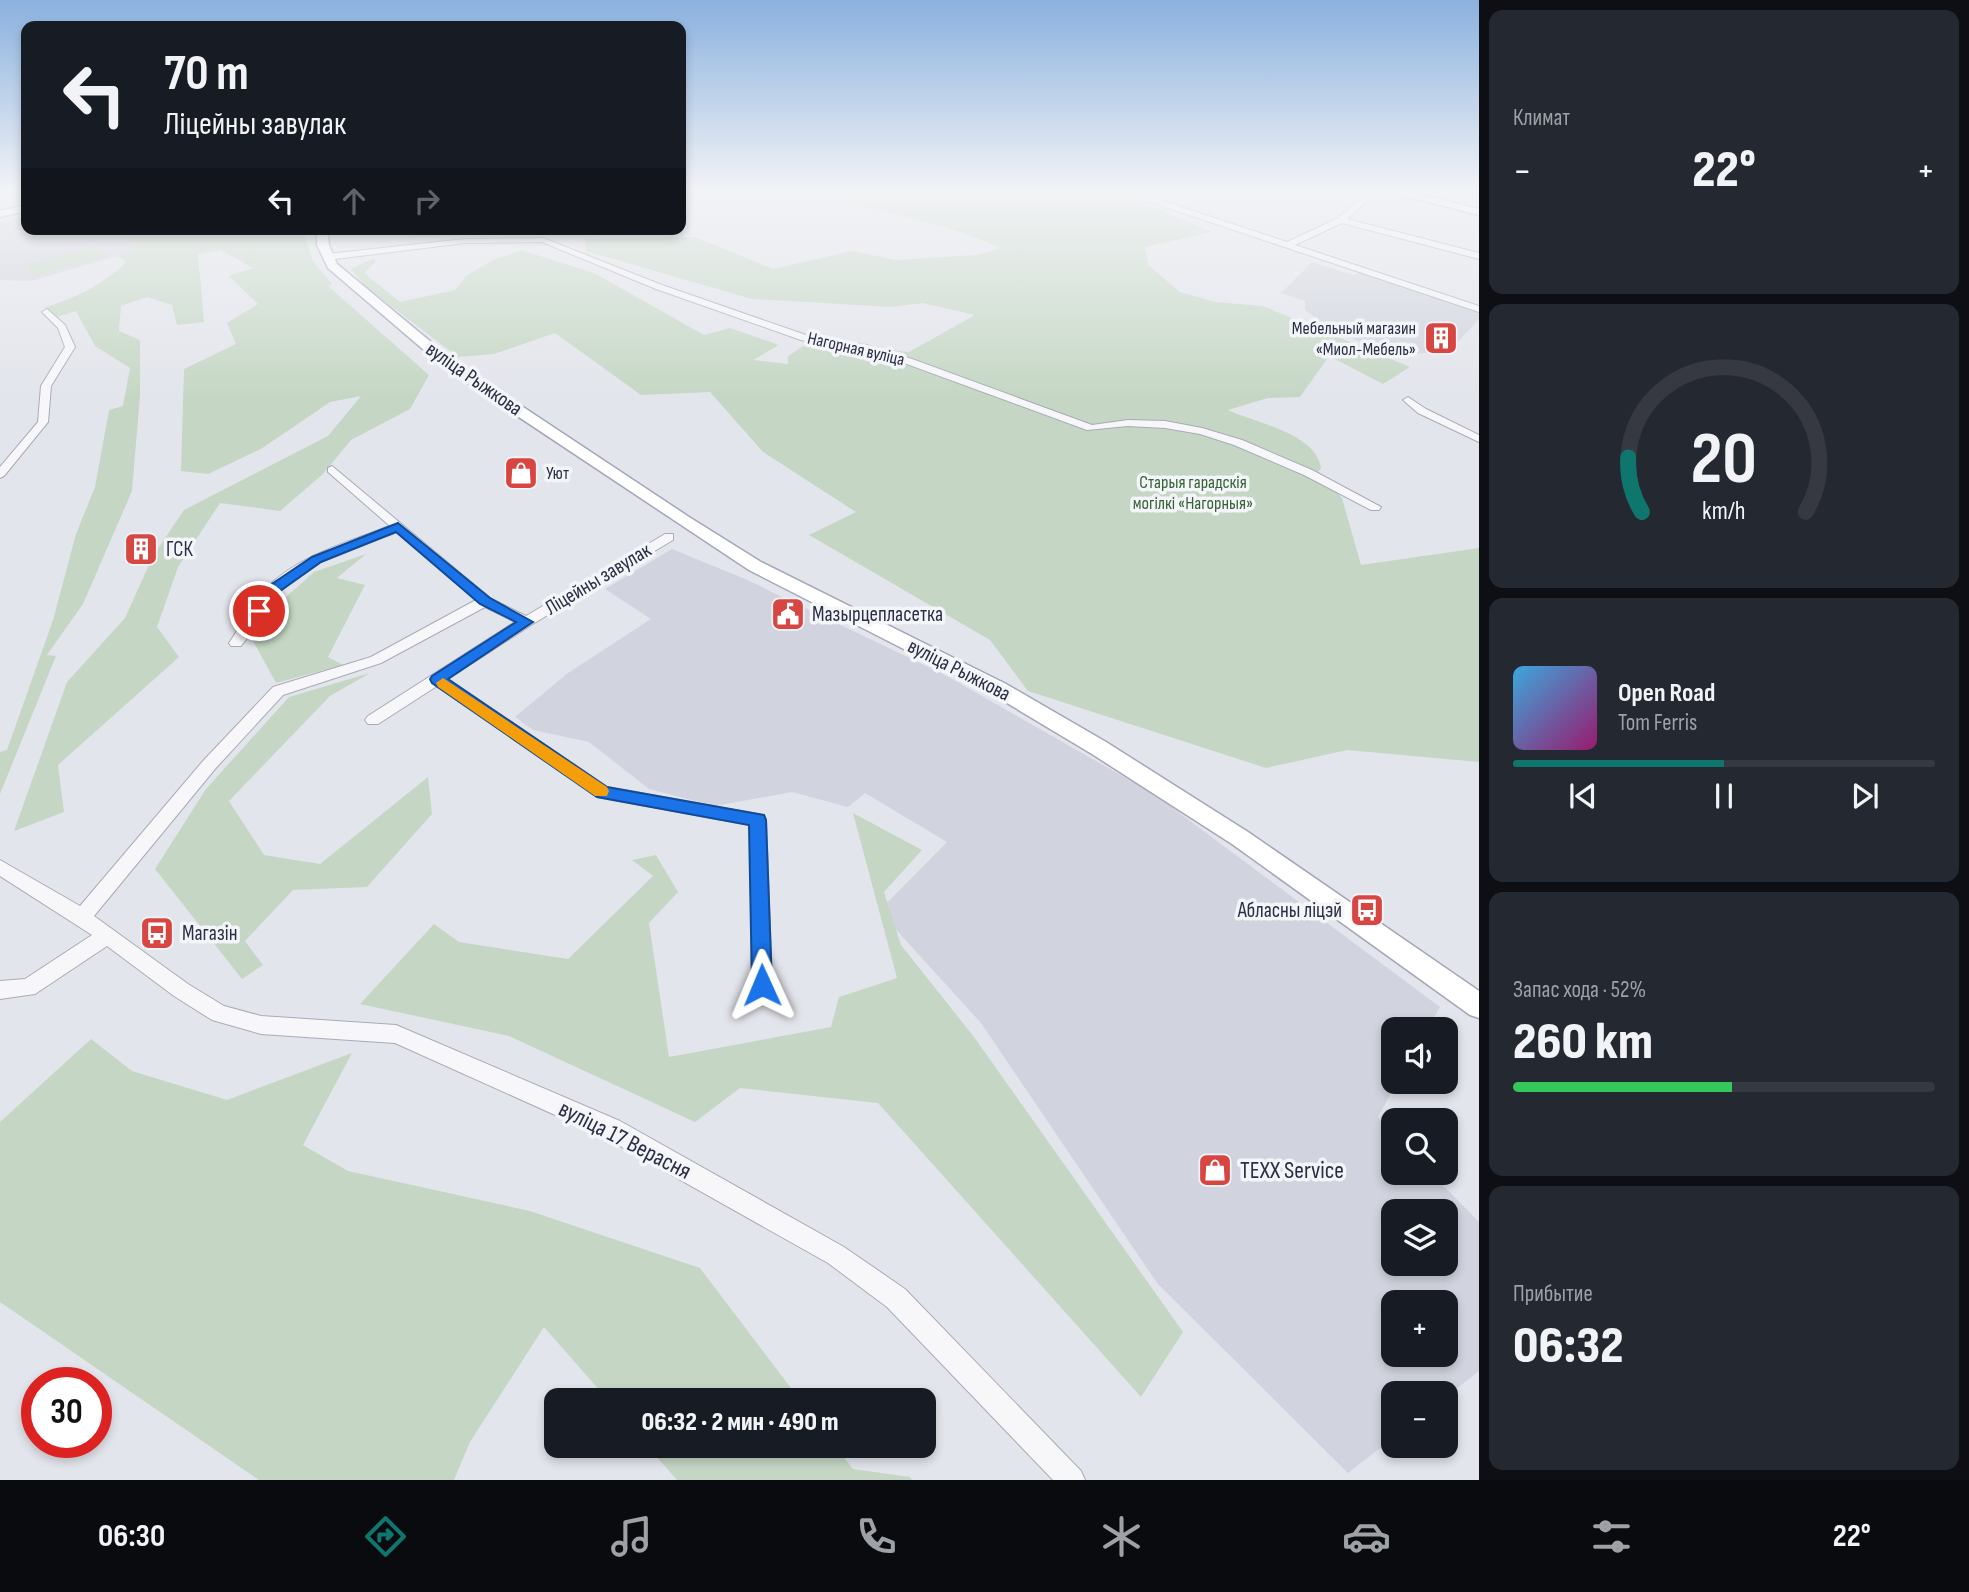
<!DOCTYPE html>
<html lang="ru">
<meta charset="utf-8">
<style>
:root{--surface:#171b24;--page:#242831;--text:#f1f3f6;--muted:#9ea1a6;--line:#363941;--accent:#0f766e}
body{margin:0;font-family:"Sofia Sans Condensed",sans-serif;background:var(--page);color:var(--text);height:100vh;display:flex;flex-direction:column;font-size:26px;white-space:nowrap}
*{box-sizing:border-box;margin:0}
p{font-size:23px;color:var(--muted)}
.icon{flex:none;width:38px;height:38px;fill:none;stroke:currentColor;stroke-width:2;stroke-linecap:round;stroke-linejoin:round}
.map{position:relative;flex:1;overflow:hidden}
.drawer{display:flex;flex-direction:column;gap:10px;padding:10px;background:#0d0f14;width:490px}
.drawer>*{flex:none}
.banner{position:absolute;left:21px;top:21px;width:665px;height:214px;border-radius:14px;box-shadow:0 4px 10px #0003;background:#171b24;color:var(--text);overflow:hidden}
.fabs{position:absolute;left:1381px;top:1017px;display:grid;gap:14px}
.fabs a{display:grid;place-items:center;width:77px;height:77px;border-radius:14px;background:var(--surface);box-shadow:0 4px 10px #0003;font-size:35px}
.speed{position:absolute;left:21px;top:1367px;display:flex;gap:14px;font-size:35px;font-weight:700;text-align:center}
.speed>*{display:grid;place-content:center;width:91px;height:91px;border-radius:50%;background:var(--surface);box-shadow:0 4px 10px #0003;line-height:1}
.speed .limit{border:10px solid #d22;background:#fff;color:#111}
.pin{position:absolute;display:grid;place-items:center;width:60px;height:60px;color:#fff;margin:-30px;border:4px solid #fff;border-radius:50%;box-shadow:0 2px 7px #0007}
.me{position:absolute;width:77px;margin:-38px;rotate:359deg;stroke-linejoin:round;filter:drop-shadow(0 0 5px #0008)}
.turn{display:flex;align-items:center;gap:24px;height:147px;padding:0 28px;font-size:32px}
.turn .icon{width:91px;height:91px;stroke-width:2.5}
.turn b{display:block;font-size:49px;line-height:60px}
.lanes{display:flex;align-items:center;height:66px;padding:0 28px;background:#0003;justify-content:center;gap:35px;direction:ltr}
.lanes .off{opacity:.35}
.big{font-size:52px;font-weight:800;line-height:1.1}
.drawer .widget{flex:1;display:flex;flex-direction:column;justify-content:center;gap:10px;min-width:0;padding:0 24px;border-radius:14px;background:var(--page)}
.drawer .dial{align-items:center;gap:0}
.dial svg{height:182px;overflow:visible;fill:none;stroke:var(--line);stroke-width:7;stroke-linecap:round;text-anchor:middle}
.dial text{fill:var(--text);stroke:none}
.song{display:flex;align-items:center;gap:21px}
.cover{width:84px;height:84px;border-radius:10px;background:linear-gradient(135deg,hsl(200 70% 55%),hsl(320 70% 35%))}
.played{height:7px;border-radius:4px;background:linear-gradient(90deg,var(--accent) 50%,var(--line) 50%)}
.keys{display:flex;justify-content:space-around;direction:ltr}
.heat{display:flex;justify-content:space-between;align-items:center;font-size:38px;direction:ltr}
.charge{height:10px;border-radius:5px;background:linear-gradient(90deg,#34c759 52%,var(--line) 0)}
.trip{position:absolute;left:544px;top:1388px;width:392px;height:70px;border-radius:14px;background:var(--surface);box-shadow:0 4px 10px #0003;font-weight:800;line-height:70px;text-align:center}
.tab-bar{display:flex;height:112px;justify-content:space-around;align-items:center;background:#090b0e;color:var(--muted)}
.tab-bar .icon{width:49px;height:49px}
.tab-bar .on{color:var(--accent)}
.tab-bar b{font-size:32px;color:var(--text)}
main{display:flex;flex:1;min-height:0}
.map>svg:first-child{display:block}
.built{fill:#d1d4de;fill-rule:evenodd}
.green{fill:#c5d7c4}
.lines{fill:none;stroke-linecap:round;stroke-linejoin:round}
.minor-casing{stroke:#a8abb7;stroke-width:2}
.major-casing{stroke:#a2a7b9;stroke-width:3}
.minor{fill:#f7f7fa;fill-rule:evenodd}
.major{fill:#fff;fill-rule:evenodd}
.route{fill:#1a73e8;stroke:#114b97;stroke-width:2}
.slow{fill:#f59e0b}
.labels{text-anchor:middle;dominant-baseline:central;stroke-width:7;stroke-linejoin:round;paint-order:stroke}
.far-poi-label{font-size:18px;fill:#2a2f46;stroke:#f4f5f9;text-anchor:end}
.far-street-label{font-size:18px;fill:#2a2f46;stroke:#f4f5f9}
.far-park-label{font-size:18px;fill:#366336;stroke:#f4f5f9}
.street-label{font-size:21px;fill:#2a2f46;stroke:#f4f5f9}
.poi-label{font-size:21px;fill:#2a2f46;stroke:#f4f5f9;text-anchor:start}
.near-street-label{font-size:24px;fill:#2a2f46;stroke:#f4f5f9}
.near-poi-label{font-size:24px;fill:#2a2f46;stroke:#f4f5f9;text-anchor:start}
</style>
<main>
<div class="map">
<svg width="1479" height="1480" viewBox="0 0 1479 1480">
<rect width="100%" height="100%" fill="#e3e5ec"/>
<!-- built -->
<g class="built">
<path d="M26,216V229H173L131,242L135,249L118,256L31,281L0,280V222Z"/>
<path d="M1312,262L1353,275L1365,271L1479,311V319L1455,345L1447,350L1401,356L1371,348L1320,321L1305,310V301L1281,293Z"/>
<path d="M672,549L745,579L945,675L1154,794L1440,1007L1427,1029H1393V1082H1397L1378,1117L1393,1133V1172L1431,1173L1479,1222V1371L1446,1397V1393H1393V1438L1348,1473L1157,1283L981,1023L879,911L947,842L865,793L848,807L792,792L715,806L649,789L589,742L533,730L515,717L568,673L651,619L605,589ZM1393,1211H1446V1264H1393ZM1393,1302H1446V1354H1393Z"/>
</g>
<!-- green -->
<g class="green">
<path d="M767,189H992L1037,197L1050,189H1102L1116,195L1128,196L1212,232L1145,247L1148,265L1180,292L1215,302L1263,306L1410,367L1383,384L1329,356L1300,397L1268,398L1228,410C1255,423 1316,433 1321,468L1317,473L1342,498L1361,565L1479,548V762L1347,750L1266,768L1028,691L990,640L809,535L856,512L763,452L710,392L641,395L555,333L494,354L458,357L366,287L351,269L374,258L376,261L364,273L400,302L455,290L466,276L491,261L521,250L594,273L704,335L730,328L779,345L753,360L788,364V356L811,341L909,352L975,315L923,303L892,307L752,299L586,251L585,239L695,237L773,269L852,251L895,260L977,255L1001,248C928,216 845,204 767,189Z"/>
<path d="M153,229H302L313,261L332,284L328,286L429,375L410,409L351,440L323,474L280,511L220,503L178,567L157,627L179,657L58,765L64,812L14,831L67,682L125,618L153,556L184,510L328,436L361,396L330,402L261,449L208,474L181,471L184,369L236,344L227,323L258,304L229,276L253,268L221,250L198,254L204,322L177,325L172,305L147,297L121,306L119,331L140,340V396L132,491L83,604L47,655L56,656L0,794V752L7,750L53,620L76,534L95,487L109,410L123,406L130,368L95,346L76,311L57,317L44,308C75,298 103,285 126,262L118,256L135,248L131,241L120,238Z"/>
<path d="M409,229H480L479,235L406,237Z"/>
<path d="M94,246L109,256L36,276L22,266Z"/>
<path d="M366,554L337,578L365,585L328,657L343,665L276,683L253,641L276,606L314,572Z"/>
<path d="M370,673L330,696L229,801L264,855L320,864L428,777L432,814L367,887L293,890L245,941L263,965L242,979L155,869L206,789L289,697Z"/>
<path d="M853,813L922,850L884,892L901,945L974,1037L1183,1332L1141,1397L878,1103L740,1088L695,1122L509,1036L360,1004L434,924L459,942L568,959L653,876L632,860L656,855L678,892L649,923L669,1057L831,1027L839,997L897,978Z"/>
<path d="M91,1039L132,1071L227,1100L352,1053L303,1145L348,1171L530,1211L700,1268L800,1400H608L544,1327L470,1442L454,1480H259L0,1302V1122Z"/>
<path d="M647,1446H835L853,1469L910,1477L912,1480H677Z"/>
</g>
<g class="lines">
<!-- minor casing -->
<g class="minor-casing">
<g id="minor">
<path d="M1128,189H1140L1155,194L1154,198L1287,242L1338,218L1373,189H1381L1347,219L1479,253V259L1342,223L1295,245L1479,306V312L1147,201L1148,197Z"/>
<path d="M543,238L662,285L806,335L866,345L912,359L1092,425L1128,420L1165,421L1202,428L1242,440L1312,470L1381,507L1379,510H1371L1304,475L1234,445L1200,434L1165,428L1128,426L1087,430L904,363L865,351L801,340L656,289L542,242L465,243L327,260L323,257L327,254L465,239Z"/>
<path d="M47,309L65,325L75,347L51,386L48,422L4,476L0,478V467L38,422L41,386L65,347L58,328L42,312Z"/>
<path d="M1408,397L1426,409L1479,435V442L1418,413L1403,400Z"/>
<path d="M332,466L490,598L526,616L665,534H673V540L531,625L448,679L607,787L764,815L766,820L772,985L769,991L762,994L755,991L752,985L750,825L597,797L437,686L378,724H368L365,720L368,716L515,622L485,607L381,663L283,695L215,769L94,916L188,984L224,1006L261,1016L396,1025L620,1121L844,1247L905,1289L1081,1471L1085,1480H1053L887,1307L828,1263L604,1137L395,1043L261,1034L212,1020L174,996L107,946L35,994L0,999V981L25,979L92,935L0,876V860L80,906L203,761L273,687L371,657L476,600L397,532C355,548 304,562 273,597C260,612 254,631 241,646H231L229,643C241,626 251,604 265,589C298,556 347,542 390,526L328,472V468Z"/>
</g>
</g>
<!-- major casing -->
<g class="major-casing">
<g id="major">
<path d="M1379,189H1398L1479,209V215Z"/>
<path d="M26,205V211L0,217V211Z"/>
<path d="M317,229H327L329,245L337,264L455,362L689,517L761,562L1006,684L1106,742L1248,832L1479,991V1018L1470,1015L1232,844L1092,754L992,694L749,570L445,368L328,268L317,245Z"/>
</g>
</g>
<!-- minor -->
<use href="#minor" class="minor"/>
<!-- major -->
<use href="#major" class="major"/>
</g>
<!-- sky -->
<linearGradient id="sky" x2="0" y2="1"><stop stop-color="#8ab1de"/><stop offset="0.48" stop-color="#f2f3f6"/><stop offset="1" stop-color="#f2f3f6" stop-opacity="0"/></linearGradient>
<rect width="1479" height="397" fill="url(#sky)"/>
<!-- route -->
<path class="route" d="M398,523L490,598L533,622L448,679L607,787L764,815L766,820L772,985L769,991L762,994L755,991L752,985L749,825L597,797L432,683L430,679L432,676L516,622L480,604L396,532L321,562L276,594L264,614L259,615L252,611L266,588L312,557Z"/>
<!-- slow -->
<path class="slow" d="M443,678L607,787L609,791L607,796H595L438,687L436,683Z"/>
<!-- icons -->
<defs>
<g id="building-square" transform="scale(1.75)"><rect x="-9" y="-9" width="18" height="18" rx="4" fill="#d84642" stroke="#f4f5f9"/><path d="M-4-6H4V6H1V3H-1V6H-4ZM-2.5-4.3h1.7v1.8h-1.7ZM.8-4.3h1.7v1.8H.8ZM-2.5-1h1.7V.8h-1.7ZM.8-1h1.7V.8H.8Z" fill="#fff"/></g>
<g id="shop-square" transform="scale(1.75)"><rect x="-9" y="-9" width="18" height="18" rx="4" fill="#d84642" stroke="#f4f5f9"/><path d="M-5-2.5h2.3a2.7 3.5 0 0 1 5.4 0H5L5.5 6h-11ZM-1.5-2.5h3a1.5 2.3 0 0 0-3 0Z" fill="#fff"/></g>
<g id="civic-square" transform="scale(1.75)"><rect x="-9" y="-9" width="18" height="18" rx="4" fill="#d84642" stroke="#f4f5f9"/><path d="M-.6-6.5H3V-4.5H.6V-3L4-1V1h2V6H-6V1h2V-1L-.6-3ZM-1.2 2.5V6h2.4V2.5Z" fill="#fff"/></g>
<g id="bus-square" transform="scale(1.75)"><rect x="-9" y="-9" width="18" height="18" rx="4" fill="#d84642" stroke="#f4f5f9"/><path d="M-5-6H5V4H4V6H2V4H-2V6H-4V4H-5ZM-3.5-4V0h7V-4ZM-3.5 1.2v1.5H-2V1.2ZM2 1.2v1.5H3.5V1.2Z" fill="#fff"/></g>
</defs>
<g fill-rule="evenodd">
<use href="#building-square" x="1441" y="338"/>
<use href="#shop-square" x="521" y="473"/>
<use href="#building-square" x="141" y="549"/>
<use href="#civic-square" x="788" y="614"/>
<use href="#bus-square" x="1367" y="910"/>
<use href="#bus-square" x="157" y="933"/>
<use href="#shop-square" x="1215" y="1170"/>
</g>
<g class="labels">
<!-- far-poi labels -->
<g class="far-poi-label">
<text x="1416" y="328">Мебельный магазин<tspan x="1416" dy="21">«Миол-Мебель»</tspan></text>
<text x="546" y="473" text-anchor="start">Уют</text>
</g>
<!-- far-street labels -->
<g class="far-street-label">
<text transform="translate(856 349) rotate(13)">Нагорная вуліца</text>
</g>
<!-- far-park labels -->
<g class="far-park-label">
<text x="1193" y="482">Старыя гарадскія<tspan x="1193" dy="21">могілкі «Нагорныя»</tspan></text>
</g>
<!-- street labels -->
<g class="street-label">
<text transform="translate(474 379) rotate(35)">вуліца Рыжкова</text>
<text transform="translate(598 579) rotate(-31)">Ліцейны завулак</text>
<text transform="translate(959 670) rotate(27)">вуліца Рыжкова</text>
</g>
<!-- poi labels -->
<g class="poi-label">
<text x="166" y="549">ГСК</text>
<text x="812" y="614">Мазырцепласетка</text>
<text x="1342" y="910" text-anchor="end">Абласны ліцэй</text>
<text x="182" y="933">Магазін</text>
</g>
<!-- near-street labels -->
<g class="near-street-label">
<text transform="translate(625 1140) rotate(27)">вуліца 17 Верасня</text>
</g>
<!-- near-poi labels -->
<g class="near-poi-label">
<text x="1240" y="1170">TEXX Service</text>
</g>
</g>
</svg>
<div class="fabs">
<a><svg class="icon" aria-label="sound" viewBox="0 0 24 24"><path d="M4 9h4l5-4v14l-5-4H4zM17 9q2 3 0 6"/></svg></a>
<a><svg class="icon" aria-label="search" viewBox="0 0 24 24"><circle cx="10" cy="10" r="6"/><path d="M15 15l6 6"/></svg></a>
<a><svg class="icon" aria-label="layers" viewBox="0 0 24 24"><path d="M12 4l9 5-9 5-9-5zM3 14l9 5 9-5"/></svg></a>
<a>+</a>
<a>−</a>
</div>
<div class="speed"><div class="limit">30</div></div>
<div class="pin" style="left:259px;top:611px;background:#d93025"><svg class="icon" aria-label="arrive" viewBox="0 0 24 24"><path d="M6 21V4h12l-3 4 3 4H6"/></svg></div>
<svg class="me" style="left:762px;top:985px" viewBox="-20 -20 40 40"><path d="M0-17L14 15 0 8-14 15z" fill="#1a73e8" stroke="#fff" stroke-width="4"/></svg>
<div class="trip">06:32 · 2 мин · 490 m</div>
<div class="banner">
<div class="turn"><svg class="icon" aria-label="left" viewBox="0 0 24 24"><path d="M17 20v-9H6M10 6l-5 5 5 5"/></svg><div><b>70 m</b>Ліцейны завулак</div></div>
<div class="lanes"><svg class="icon" aria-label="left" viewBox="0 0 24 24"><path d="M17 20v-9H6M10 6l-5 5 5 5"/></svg><svg class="icon off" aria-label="ahead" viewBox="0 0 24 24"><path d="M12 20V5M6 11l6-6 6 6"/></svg><svg class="icon off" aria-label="right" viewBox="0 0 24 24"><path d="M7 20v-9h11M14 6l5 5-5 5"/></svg></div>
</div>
</div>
<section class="drawer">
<div class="widget"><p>Климат</p>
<div class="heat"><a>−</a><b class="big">22°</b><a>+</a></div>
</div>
<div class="widget dial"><svg viewBox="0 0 100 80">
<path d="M14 69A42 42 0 1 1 86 69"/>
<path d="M14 69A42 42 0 0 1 8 45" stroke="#0f766e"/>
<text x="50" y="56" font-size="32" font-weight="700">20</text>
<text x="50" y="72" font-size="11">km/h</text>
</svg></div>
<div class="widget">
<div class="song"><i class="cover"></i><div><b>Open Road</b><p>Tom Ferris</p></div></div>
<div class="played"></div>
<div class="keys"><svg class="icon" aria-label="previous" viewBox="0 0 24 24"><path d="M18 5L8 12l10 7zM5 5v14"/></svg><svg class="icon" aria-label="pause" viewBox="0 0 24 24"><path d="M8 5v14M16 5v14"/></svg><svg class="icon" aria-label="next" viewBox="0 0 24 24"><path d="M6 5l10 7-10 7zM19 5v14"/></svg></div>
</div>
<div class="widget"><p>Запас хода · 52%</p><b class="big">260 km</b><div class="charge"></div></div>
<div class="widget"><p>Прибытие</p><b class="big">06:32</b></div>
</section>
</main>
<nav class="tab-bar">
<b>06:30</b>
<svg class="icon on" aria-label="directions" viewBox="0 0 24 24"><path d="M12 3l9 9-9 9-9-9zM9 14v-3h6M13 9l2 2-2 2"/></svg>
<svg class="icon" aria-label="music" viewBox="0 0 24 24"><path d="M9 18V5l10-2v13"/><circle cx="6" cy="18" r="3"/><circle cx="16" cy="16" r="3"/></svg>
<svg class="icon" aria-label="phone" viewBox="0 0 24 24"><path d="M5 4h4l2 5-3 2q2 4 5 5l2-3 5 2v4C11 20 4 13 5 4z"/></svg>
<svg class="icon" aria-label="climate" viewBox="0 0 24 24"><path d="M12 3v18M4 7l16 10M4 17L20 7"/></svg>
<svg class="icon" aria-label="car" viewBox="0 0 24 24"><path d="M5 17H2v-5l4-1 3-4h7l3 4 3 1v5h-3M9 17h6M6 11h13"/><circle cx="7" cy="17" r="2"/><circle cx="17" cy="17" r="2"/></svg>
<svg class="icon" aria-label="filters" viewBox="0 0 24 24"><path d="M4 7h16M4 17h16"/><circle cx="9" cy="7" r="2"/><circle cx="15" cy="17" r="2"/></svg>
<b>22°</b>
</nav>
